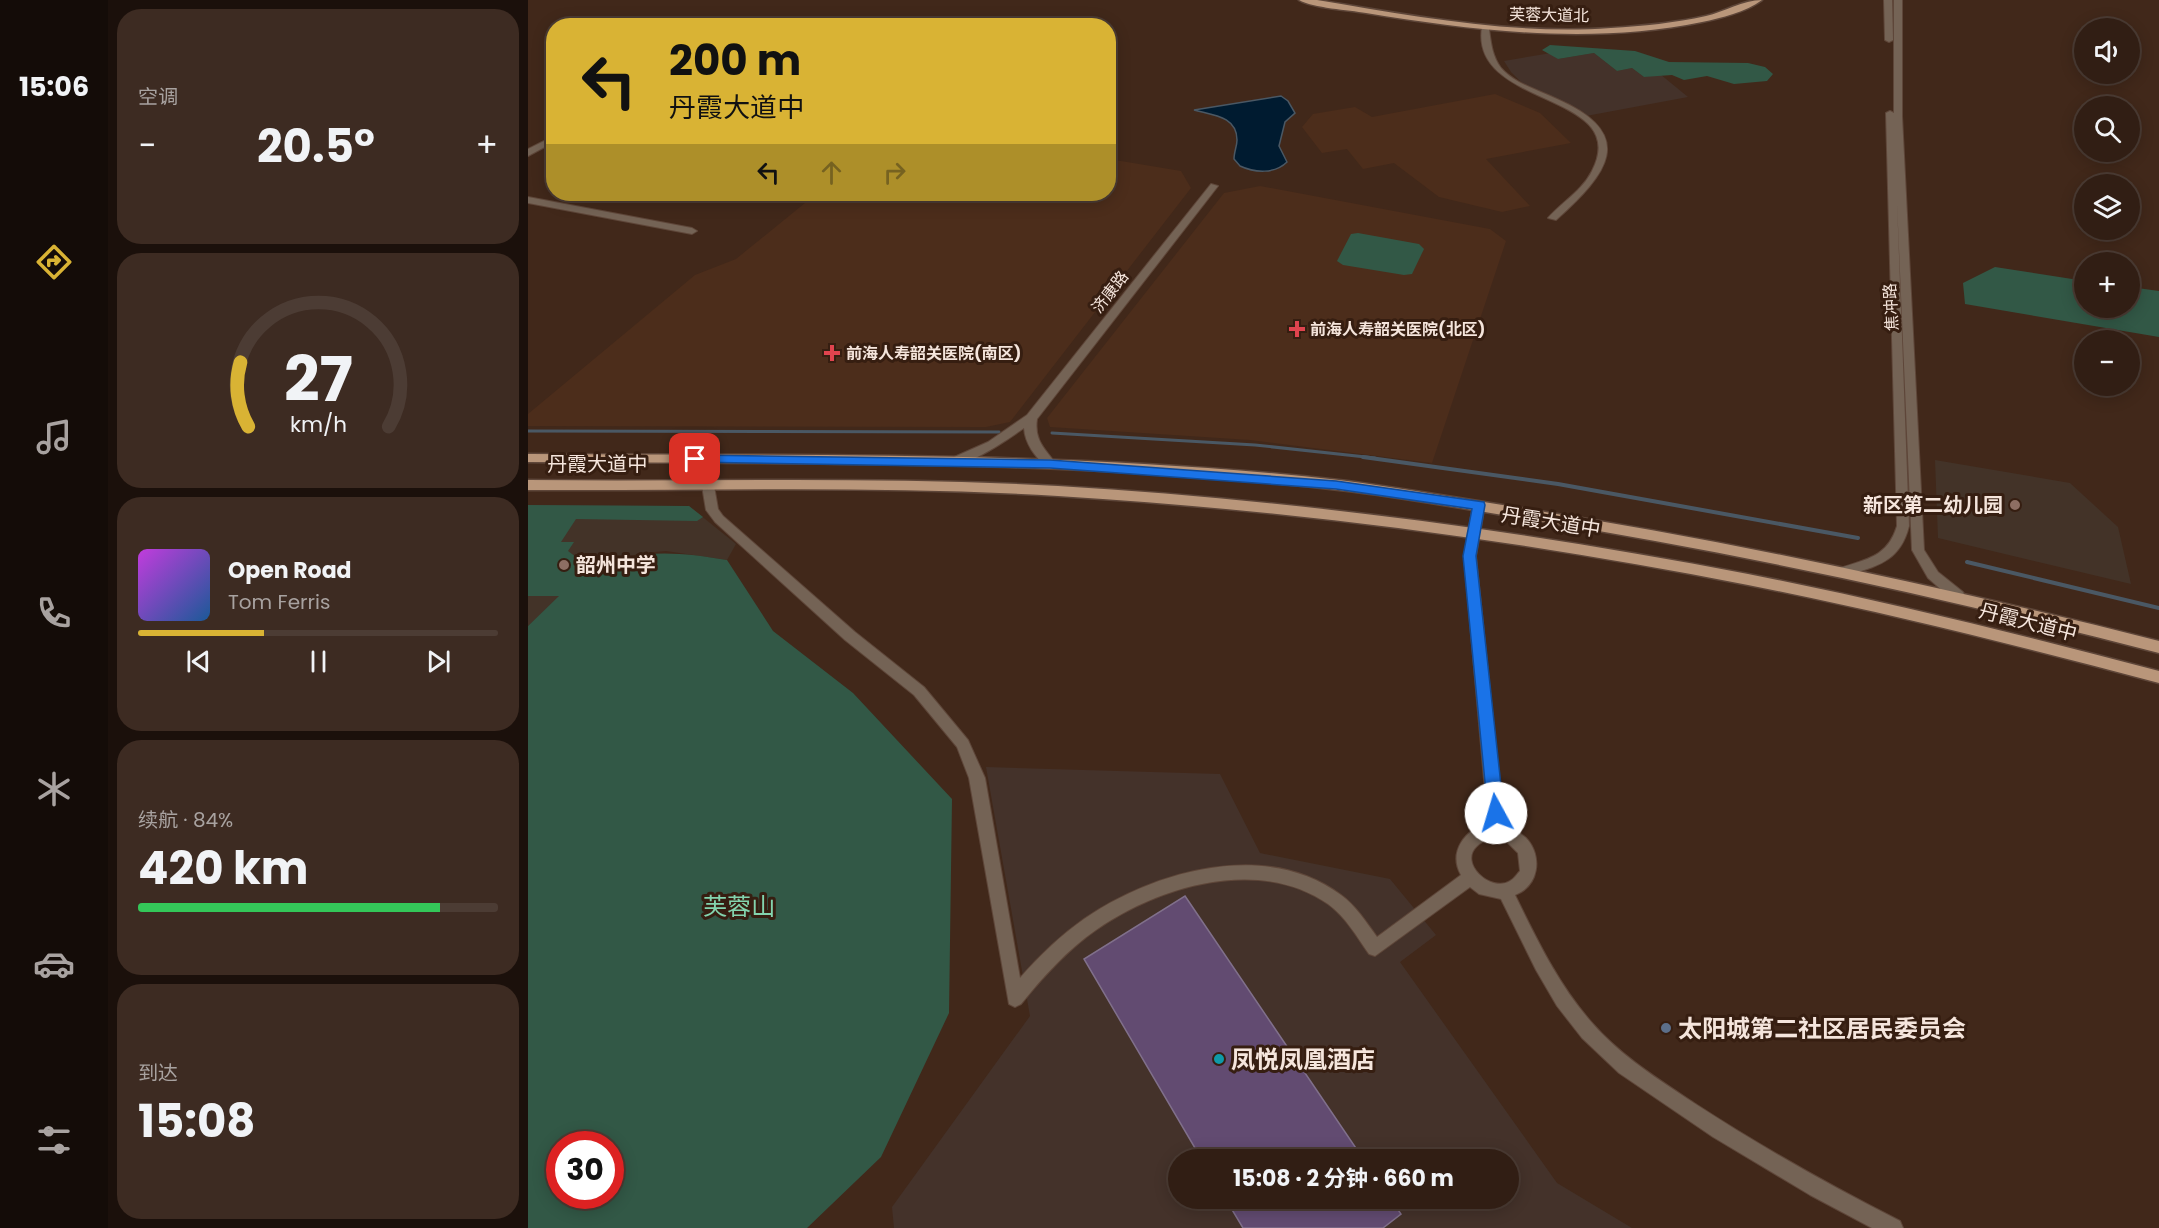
<!DOCTYPE html>
<html lang="zh">
<meta charset="utf-8">
<style>
:root{--surface:#311e14;--page:#3d2b22;--text:#f1f3f6;--muted:#a8a2a0;--line:#4c3c34;--accent:#d9b334}
body{margin:0;font-family:Poppins,"Noto Sans SC",sans-serif;background:var(--page);color:var(--text);height:100vh;display:flex;flex-direction:column;font-size:22px;white-space:nowrap}
*{box-sizing:border-box;margin:0}
p{font-size:20px;color:var(--muted)}
.icon{flex:none;width:33px;height:33px;fill:none;stroke:currentColor;stroke-width:2;stroke-linecap:round;stroke-linejoin:round}
.map{position:relative;flex:1;overflow:hidden}
.drawer{display:flex;flex-direction:column;gap:9px;padding:9px;background:#1b100b;width:420px}
.drawer>*{flex:none}
.banner{position:absolute;left:18px;top:18px;width:570px;height:183px;border-radius:24px;box-shadow:0 3px 15px #0003,0 0 0 2px var(--line);background:#d9b334;color:#111;overflow:hidden}
.fabs{position:absolute;left:1546px;top:18px;display:grid;gap:12px}
.fabs a{display:grid;place-items:center;width:66px;height:66px;border-radius:50%;background:var(--surface);box-shadow:0 3px 15px #0003,0 0 0 2px var(--line);font-size:30px}
.speed{position:absolute;left:18px;top:1131px;display:flex;gap:12px;font-size:30px;font-weight:700;text-align:center}
.speed>*{display:grid;place-content:center;width:78px;height:78px;border-radius:50%;background:var(--surface);box-shadow:0 3px 15px #0003,0 0 0 2px var(--line);line-height:1}
.speed .limit{border:9px solid #d22;background:#fff;color:#111}
.pin{position:absolute;display:grid;place-items:center;width:51px;height:51px;color:#fff;margin:-26px;border-radius:12px;box-shadow:0 3px 9px #0006}
.me{position:absolute;width:66px;margin:-33px;rotate:354deg;stroke-linejoin:round;filter:drop-shadow(0 0 4px #0008)}
.turn{display:flex;align-items:center;gap:21px;height:126px;padding:0 24px;font-size:27px}
.turn .icon{width:78px;height:78px;stroke-width:2.5}
.turn b{display:block;font-size:42px;line-height:51px}
.lanes{display:flex;align-items:center;height:57px;padding:0 24px;background:#0003;justify-content:center;gap:30px;direction:ltr}
.lanes .off{opacity:.35}
.big{font-size:45px;font-weight:700;line-height:1.1}
.drawer .widget{flex:1;display:flex;flex-direction:column;justify-content:center;gap:9px;min-width:0;padding:0 21px;border-radius:24px;background:var(--page)}
.drawer .dial{align-items:center;gap:0}
.dial svg{height:156px;overflow:visible;fill:none;stroke:var(--line);stroke-width:7;stroke-linecap:round;text-anchor:middle}
.dial text{fill:var(--text);stroke:none}
.song{display:flex;align-items:center;gap:18px}
.cover{width:72px;height:72px;border-radius:9px;background:linear-gradient(135deg,hsl(290 70% 55%),hsl(210 70% 35%))}
.played{height:6px;border-radius:3px;background:linear-gradient(90deg,var(--accent) 35%,var(--line) 35%)}
.keys{display:flex;justify-content:space-around;direction:ltr}
.heat{display:flex;justify-content:space-between;align-items:center;font-size:33px;direction:ltr}
.charge{height:9px;border-radius:4px;background:linear-gradient(90deg,#34c759 84%,var(--line) 0)}
.trip{position:absolute;left:640px;top:1149px;width:351px;height:60px;border-radius:30px;background:var(--surface);box-shadow:0 3px 15px #0003,0 0 0 2px var(--line);font-weight:700;line-height:60px;text-align:center}
main{display:flex;flex:1;min-height:0}
.tab-bar{display:flex;flex-direction:column;width:108px;justify-content:space-around;align-items:center;background:#140c08;color:var(--muted)}
.tab-bar .icon{width:42px;height:42px}
.tab-bar .selected{color:var(--accent)}
.tab-bar b{font-size:27px;color:var(--text)}
.map>svg:first-child{display:block}
.commercial{fill:#44322a;fill-rule:evenodd}
.built{fill:#4c2d1b}
.education{fill:#433328}
.green{fill:#325846;fill-rule:evenodd}
.water{fill:#001b30;stroke:#4a5864;stroke-width:1.5}
.lines{fill:none;stroke-linecap:round;stroke-linejoin:round}
.stream-far1{stroke:#4a5864;stroke-width:3}
.stream{stroke:#4a5864;stroke-width:4}
.building{fill:#624b71;stroke:#80708b;stroke-width:1.5}
.minor-casing{stroke:#5e4639;stroke-width:2}
.major-casing{stroke:#5e4639;stroke-width:3}
.minor{fill:#746355;fill-rule:evenodd}
.major{fill:#b9967a;fill-rule:evenodd}
.route{fill:#1a73e8;stroke:#114b97;stroke-width:1.5}
.health-dot{fill:#e0444e;stroke:#361e11;stroke-width:2}
.education-dot{fill:#8d6e63;stroke:#361e11;stroke-width:2}
.service-dot{fill:#5c6f8a;stroke:#361e11;stroke-width:2}
.culture-dot{fill:#0f9aa8;stroke:#361e11;stroke-width:2}
.labels{text-anchor:middle;dominant-baseline:central;stroke-width:6;stroke-linejoin:round;paint-order:stroke}
.far-street-label{font-size:16px;fill:#f5e5dc;stroke:#361e11}
.far-poi-label{font-size:16px;font-weight:bold;fill:#f5e5dc;stroke:#361e11;text-anchor:start}
.street-label{font-size:20px;fill:#f5e5dc;stroke:#361e11}
.poi-label{font-size:20px;font-weight:bold;fill:#f5e5dc;stroke:#361e11;text-anchor:end}
.near-park-label{font-size:24px;fill:#83d4ae;stroke:#361e11}
.near-poi-label{font-size:24px;font-weight:bold;fill:#f5e5dc;stroke:#361e11;text-anchor:start}
</style>
<main>
<nav class="tab-bar">
<b>15:06</b>
<svg class="icon selected" aria-label="directions" viewBox="0 0 24 24"><path d="M12 3l9 9-9 9-9-9zM9 14v-3h6M13 9l2 2-2 2"/></svg>
<svg class="icon" aria-label="music" viewBox="0 0 24 24"><path d="M9 18V5l10-2v13"/><circle cx="6" cy="18" r="3"/><circle cx="16" cy="16" r="3"/></svg>
<svg class="icon" aria-label="phone" viewBox="0 0 24 24"><path d="M5 4h4l2 5-3 2q2 4 5 5l2-3 5 2v4C11 20 4 13 5 4z"/></svg>
<svg class="icon" aria-label="climate" viewBox="0 0 24 24"><path d="M12 3v18M4 7l16 10M4 17L20 7"/></svg>
<svg class="icon" aria-label="car" viewBox="0 0 24 24"><path d="M5 17H2v-5l4-1 3-4h7l3 4 3 1v5h-3M9 17h6M6 11h13"/><circle cx="7" cy="17" r="2"/><circle cx="17" cy="17" r="2"/></svg>
<svg class="icon" aria-label="filters" viewBox="0 0 24 24"><path d="M4 7h16M4 17h16"/><circle cx="9" cy="7" r="2"/><circle cx="15" cy="17" r="2"/></svg>
</nav>
<section class="drawer">
<div class="widget"><p>空调</p>
<div class="heat"><a>−</a><b class="big">20.5°</b><a>+</a></div>
</div>
<div class="widget dial"><svg viewBox="0 0 100 80">
<path d="M14 69A42 42 0 1 1 86 69"/>
<path d="M14 69A42 42 0 0 1 10 36" stroke="#d9b334"/>
<text x="50" y="56" font-size="32" font-weight="700">27</text>
<text x="50" y="72" font-size="11">km/h</text>
</svg></div>
<div class="widget">
<div class="song"><i class="cover"></i><div><b>Open Road</b><p>Tom Ferris</p></div></div>
<div class="played"></div>
<div class="keys"><svg class="icon" aria-label="previous" viewBox="0 0 24 24"><path d="M18 5L8 12l10 7zM5 5v14"/></svg><svg class="icon" aria-label="pause" viewBox="0 0 24 24"><path d="M8 5v14M16 5v14"/></svg><svg class="icon" aria-label="next" viewBox="0 0 24 24"><path d="M6 5l10 7-10 7zM19 5v14"/></svg></div>
</div>
<div class="widget"><p>续航 · 84%</p><b class="big">420 km</b><div class="charge"></div></div>
<div class="widget"><p>到达</p><b class="big">15:08</b></div>
</section>
<div class="map">
<svg width="1631" height="1228" viewBox="0 0 1631 1228">
<rect width="100%" height="100%" fill="#41281a"/>
<!-- commercial -->
<g class="commercial">
<path d="M1023,53L1030,59L1066,53L1089,71L1104,68L1116,77L1132,74L1160,97L1058,116L1023,96L996,85L983,72L976,61Z"/>
<path d="M458,767L692,774L732,853L862,879L908,935L872,962L1029,1183L1104,1228H366L364,1207L502,1016ZM651,1160H981V1198H651Z"/>
</g>
<!-- built -->
<g class="built">
<path d="M967,94L1012,113L1043,143L958,159L1002,206L974,212L911,197L866,163L835,169L819,149L794,153L774,127L785,114L827,107L844,117Z"/>
<path d="M581,159L653,171L663,188L482,422L458,427L0,426V414L167,275L208,259L288,194H580Z"/>
<path d="M732,186L962,229L978,241L904,463L722,440L522,427L519,418L696,193Z"/>
</g>
<!-- education -->
<g class="education">
<path d="M1407,460L1542,483L1590,527L1603,584L1410,538Z"/>
<path d="M0,505L161,506L208,544L199,560L138,551L114,553L80,562L49,580L0,626Z"/>
</g>
<!-- green -->
<g class="green">
<path d="M1022,45L1107,51L1141,62L1220,63L1237,67L1245,74L1239,81L1206,84L1179,76L1156,80L1144,75L1116,77L1104,68L1089,71L1066,53L1030,59L1014,50Z"/>
<path d="M830,233L891,244L896,249L884,274L876,275L815,265L809,261L823,234Z"/>
<path d="M1467,267L1557,281V308H1602V287L1631,291V337L1437,304L1435,283Z"/>
<path d="M0,505L161,506L175,517L169,521L48,519L33,542H46L40,551L64,569C110,548 150,552 199,560L245,631L325,693L424,799L421,1013L353,1157L279,1228H0V626L31,596H0ZM32,1144H82V1196H32Z"/>
</g>
<!-- water -->
<path class="water" d="M753,96L760,101L767,113L757,122L751,146L759,162C747,174 727,173 712,166L706,159C706,152 709,146 709,140C709,116 684,115 666,110Z"/>
<g class="lines">
<!-- stream-far1 -->
<g class="stream-far1">
<path d="M0,431L471,432"/>
<path d="M524,433L727,445L847,458"/>
</g>
<!-- stream -->
<g class="stream">
<path d="M835,457L1030,484L1330,538"/>
<path d="M1439,562L1631,608"/>
</g>
</g>
<!-- building -->
<g class="building">
<path d="M657,896L836,1160H674L556,959Z"/>
<path d="M697,1198H862L873,1214L855,1228H715Z"/>
</g>
<g class="lines">
<!-- minor casing -->
<g class="minor-casing">
<g id="minor">
<path d="M1356,0H1364L1365,40L1361,42L1357,40Z"/>
<path d="M1366,0H1374V116L1396,550L1410,572L1435,592L1437,596L1435,600H1425L1400,578L1384,550L1369,202L1381,526C1372,562 1349,566 1317,576L1310,571L1312,568C1340,559 1360,556 1369,526L1358,113L1362,111L1366,113Z"/>
<path d="M954,27L961,29C963,43 964,56 973,68C987,84 1011,90 1029,99C1111,135 1079,174 1028,220L1020,218C1034,202 1054,191 1064,171C1105,91 941,109 954,27Z"/>
<path d="M26,136V142L0,156V149Z"/>
<path d="M683,184L690,186L509,419C506,440 516,448 528,464L526,467H518C507,456 497,444 496,428C482,438 440,467 424,464L422,461L424,458L460,442L499,415Z"/>
<path d="M0,197L164,228L169,231L164,234L0,203Z"/>
<path d="M180,482L186,486L190,509L195,516L327,632L396,687L440,740L457,778L492,978C511,956 532,936 556,919C626,871 738,839 813,895C828,906 838,922 849,937L933,875C920,852 937,829 960,824L936,556L945,505L947,502H955L957,505L948,556L976,827C984,830 992,832 998,838C1015,856 1011,886 987,895C1009,940 1031,986 1065,1024C1093,1056 1130,1079 1166,1103C1232,1146 1301,1185 1372,1221L1375,1228H1344L1282,1195L1185,1137L1091,1073L1054,1038L1029,1006L1008,970L973,899L951,894L942,887L847,956L841,954C829,937 817,916 800,904C731,856 631,886 568,930C539,950 515,977 493,1004L487,1007L481,1004L441,778L429,747L386,695L317,640L187,522L178,510L174,486ZM961,838L979,842L990,853L992,871C989,874 986,879 982,881C963,893 930,863 949,846C952,843 957,840 961,838Z"/>
</g>
</g>
<!-- major casing -->
<g class="major-casing">
<g id="major">
<path d="M771,0H789C885,16 985,35 1083,28C1115,26 1147,23 1178,16C1196,12 1215,0 1234,0C1218,12 1193,18 1174,22C1063,45 948,31 838,13C821,10 785,8 771,0Z"/>
<path d="M0,454C270,456 542,450 811,480C874,488 936,499 999,509C1212,543 1422,588 1631,641V653C1422,599 1212,553 999,519C937,509 874,497 811,490C542,459 270,464 0,462Z"/>
<path d="M0,480C177,482 354,476 530,486C762,500 992,530 1220,574C1358,601 1495,635 1631,671V683C1495,647 1358,612 1220,585C992,540 762,510 530,496C354,485 177,491 0,490Z"/>
</g>
</g>
<!-- minor -->
<use href="#minor" class="minor"/>
<!-- major -->
<use href="#major" class="major"/>
</g>
<!-- route -->
<path class="route" d="M167,455L522,460L808,481L956,502L957,505L948,556L976,813L973,818H962L960,813L935,556L944,509L808,489L522,468L163,462V457Z"/>
<!-- markers -->
<g class="health-dot">
<path d="M766 320h6v6h6v6h-6v6h-6v-6h-6v-6h6z"/>
<path d="M301 344h6v6h6v6h-6v6h-6v-6h-6v-6h6z"/>
</g>
<g class="education-dot">
<circle cx="1487" cy="505" r="6"/>
<circle cx="36" cy="565" r="6"/>
</g>
<circle class="service-dot" cx="1138" cy="1028" r="6"/>
<circle class="culture-dot" cx="691" cy="1059" r="6"/>
<g class="labels">
<!-- far-street labels -->
<g class="far-street-label">
<text transform="translate(1021 15) rotate(1)">芙蓉大道北</text>
<text transform="translate(582 292) rotate(-52)">济康路</text>
<text transform="translate(1363 307) rotate(-93)">焦冲路</text>
</g>
<!-- far-poi labels -->
<g class="far-poi-label">
<text x="782" y="329">前海人寿韶关医院(北区)</text>
<text x="318" y="353">前海人寿韶关医院(南区)</text>
</g>
<!-- street labels -->
<g class="street-label">
<text x="69" y="464">丹霞大道中</text>
<text transform="translate(1023 522) rotate(9)">丹霞大道中</text>
<text transform="translate(1500 622) rotate(14)">丹霞大道中</text>
</g>
<!-- poi labels -->
<g class="poi-label">
<text x="1475" y="505">新区第二幼儿园</text>
<text x="48" y="565" text-anchor="start">韶州中学</text>
</g>
<!-- near-park labels -->
<g class="near-park-label">
<text x="211" y="906">芙蓉山</text>
</g>
<!-- near-poi labels -->
<g class="near-poi-label">
<text x="1150" y="1028">太阳城第二社区居民委员会</text>
<text x="703" y="1059">凤悦凤凰酒店</text>
</g>
</g>
</svg>
<div class="fabs">
<a><svg class="icon" aria-label="sound" viewBox="0 0 24 24"><path d="M4 9h4l5-4v14l-5-4H4zM17 9q2 3 0 6"/></svg></a>
<a><svg class="icon" aria-label="search" viewBox="0 0 24 24"><circle cx="10" cy="10" r="6"/><path d="M15 15l6 6"/></svg></a>
<a><svg class="icon" aria-label="layers" viewBox="0 0 24 24"><path d="M12 4l9 5-9 5-9-5zM3 14l9 5 9-5"/></svg></a>
<a>+</a>
<a>−</a>
</div>
<div class="speed"><div class="limit">30</div></div>
<div class="pin" style="left:167px;top:459px;background:#d93025"><svg class="icon" aria-label="arrive" viewBox="0 0 24 24"><path d="M6 21V4h12l-3 4 3 4H6"/></svg></div>
<svg class="me" style="left:968px;top:813px" viewBox="-20 -20 40 40"><circle r="19" fill="#fff"/><path d="M0-13L10 11 0 6-10 11z" fill="#1a73e8"/></svg>
<div class="trip">15:08 · 2 分钟 · 660 m</div>
<div class="banner">
<div class="turn"><svg class="icon" aria-label="left" viewBox="0 0 24 24"><path d="M17 20v-9H6M10 6l-5 5 5 5"/></svg><div><b>200 m</b>丹霞大道中</div></div>
<div class="lanes"><svg class="icon" aria-label="left" viewBox="0 0 24 24"><path d="M17 20v-9H6M10 6l-5 5 5 5"/></svg><svg class="icon off" aria-label="ahead" viewBox="0 0 24 24"><path d="M12 20V5M6 11l6-6 6 6"/></svg><svg class="icon off" aria-label="right" viewBox="0 0 24 24"><path d="M7 20v-9h11M14 6l5 5-5 5"/></svg></div>
</div>
</div>
</main>
